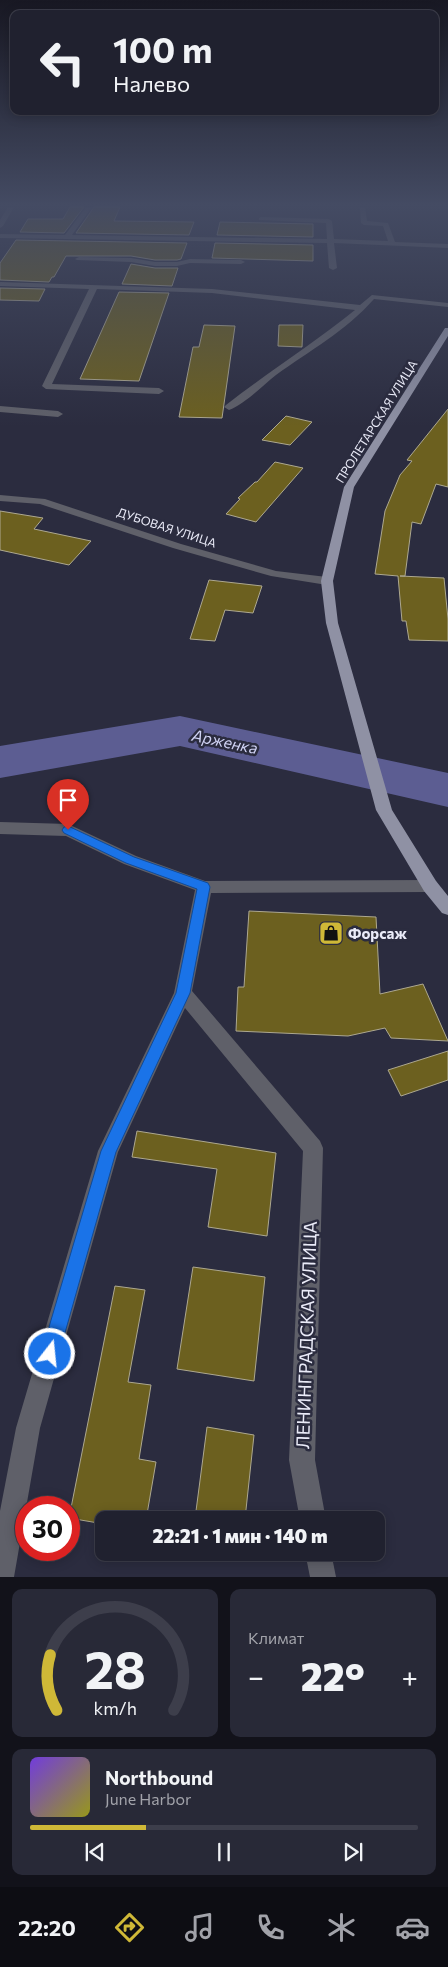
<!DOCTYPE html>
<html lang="ru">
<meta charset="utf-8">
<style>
:root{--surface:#20212f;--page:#282937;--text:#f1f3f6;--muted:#a2a3aa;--line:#3d3e4b;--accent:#cfb837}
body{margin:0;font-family:Commissioner,sans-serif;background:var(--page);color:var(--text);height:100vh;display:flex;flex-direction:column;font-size:19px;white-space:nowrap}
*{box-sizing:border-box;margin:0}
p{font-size:16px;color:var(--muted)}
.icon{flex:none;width:28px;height:28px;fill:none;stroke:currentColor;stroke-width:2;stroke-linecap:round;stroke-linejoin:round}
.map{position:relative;height:1577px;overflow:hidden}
.panel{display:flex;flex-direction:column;gap:12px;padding:12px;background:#12121a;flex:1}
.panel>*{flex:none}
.hud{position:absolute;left:10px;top:10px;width:429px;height:105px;border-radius:10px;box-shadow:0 2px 12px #0003,0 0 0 1px var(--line);background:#20212f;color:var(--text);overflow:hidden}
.speed{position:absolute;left:15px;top:1496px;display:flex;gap:10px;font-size:25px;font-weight:700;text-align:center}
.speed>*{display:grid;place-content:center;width:65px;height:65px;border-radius:50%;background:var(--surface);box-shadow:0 2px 12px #0003,0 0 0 1px var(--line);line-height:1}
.speed .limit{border:8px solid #d22;background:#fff;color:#111}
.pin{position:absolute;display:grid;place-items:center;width:42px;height:42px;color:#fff;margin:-51px -21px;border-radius:50% 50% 50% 0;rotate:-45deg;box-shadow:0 0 5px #0007}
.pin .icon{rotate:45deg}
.me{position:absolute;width:55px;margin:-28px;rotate:16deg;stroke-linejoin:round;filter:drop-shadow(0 0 4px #0008)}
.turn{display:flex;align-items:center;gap:18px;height:105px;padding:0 20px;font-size:22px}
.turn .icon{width:65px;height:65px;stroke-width:2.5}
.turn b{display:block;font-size:35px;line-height:42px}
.big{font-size:38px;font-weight:800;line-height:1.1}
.panel .widget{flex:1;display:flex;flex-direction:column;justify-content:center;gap:8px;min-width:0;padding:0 18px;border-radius:10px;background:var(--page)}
.panel .dial{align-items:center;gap:0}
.dial svg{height:130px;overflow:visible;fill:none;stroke:var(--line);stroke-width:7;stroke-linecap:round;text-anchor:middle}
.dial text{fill:var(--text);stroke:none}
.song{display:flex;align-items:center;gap:15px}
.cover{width:60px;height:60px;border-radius:8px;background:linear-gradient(135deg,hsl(260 70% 55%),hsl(60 70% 35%))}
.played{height:5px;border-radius:2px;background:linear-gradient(90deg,var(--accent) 30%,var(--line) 30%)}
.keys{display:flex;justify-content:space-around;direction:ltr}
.heat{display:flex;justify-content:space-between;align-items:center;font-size:28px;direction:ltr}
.panel .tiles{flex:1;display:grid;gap:12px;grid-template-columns:1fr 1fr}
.widget:last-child{grid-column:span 2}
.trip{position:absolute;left:95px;top:1511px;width:290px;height:50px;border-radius:10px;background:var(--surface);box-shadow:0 2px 12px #0003,0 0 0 1px var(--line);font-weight:800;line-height:50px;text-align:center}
.tabs{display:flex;height:80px;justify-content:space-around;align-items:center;background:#0d0d13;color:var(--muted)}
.tabs .icon{width:35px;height:35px}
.tabs .on{color:var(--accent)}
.tabs b{font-size:22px;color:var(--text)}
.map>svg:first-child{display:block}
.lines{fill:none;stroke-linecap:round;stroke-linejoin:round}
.river{fill:#5c5d92;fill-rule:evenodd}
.building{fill:#6c601f;stroke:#ada890}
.minor{fill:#5f6069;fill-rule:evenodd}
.major{fill:#8f91a4;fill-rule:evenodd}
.route{fill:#1a73e8;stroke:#114b97}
.labels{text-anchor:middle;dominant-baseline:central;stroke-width:5;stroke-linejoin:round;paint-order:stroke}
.far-street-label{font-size:12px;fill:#eaebf8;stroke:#2b2c3f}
.poi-label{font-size:15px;font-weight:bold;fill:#eaebf8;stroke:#2b2c3f;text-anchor:start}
.water-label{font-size:16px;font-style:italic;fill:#d0d3f4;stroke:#2b2c3f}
.near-street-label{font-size:18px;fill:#eaebf8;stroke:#2b2c3f}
</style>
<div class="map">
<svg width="448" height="1577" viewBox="0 0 448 1577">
<rect width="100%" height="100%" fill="#2b2c3f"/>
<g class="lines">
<!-- river -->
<path class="river" d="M180,716L448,773V807L180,746L0,778V746Z"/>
</g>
<!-- building -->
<g class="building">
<path d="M70,207H84L64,233L20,232L28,219H63Z"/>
<path d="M94,207H120L114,221L194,222L189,235L76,233Z"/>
<path d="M220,222L313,224V237L217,235Z"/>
<path d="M16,240L187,243L181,259L177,260H155L131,256H66L54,277H52L49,282L0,280V263Z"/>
<path d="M215,243L313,245V261L212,258Z"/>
<path d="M131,264L155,268H178L172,286L122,284Z"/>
<path d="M0,288L45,289L39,301L0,300Z"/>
<path d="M119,292L169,293L139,381L80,379Z"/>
<path d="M204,325L235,326L222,418L179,417L193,347H199Z"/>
<path d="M279,325H303L302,347L278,346Z"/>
<path d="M448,409V487L436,484L421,524L412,522L405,576H400L444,578L448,619V641L409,640L406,621H402L398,576L375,574L385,511L400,475L412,461L407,460Z"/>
<path d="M286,416L312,422L290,445L262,440Z"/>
<path d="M275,462L303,468L256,522L226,514L240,499L238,498L255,482H257Z"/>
<path d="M0,511L43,518L34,529L91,541L69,565L0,550Z"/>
<path d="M209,580L262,586L253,613L225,610L215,641L190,639Z"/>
<path d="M249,911L376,917L380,994L423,984L448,1041L391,1038L385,1028L348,1036L236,1031L238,987H244Z"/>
<path d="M448,1051V1080L401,1096L388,1070Z"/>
<path d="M137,1131L276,1153L267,1236L208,1227L217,1169L132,1157Z"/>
<path d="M193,1267L265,1277L254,1381L177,1369Z"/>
<path d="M115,1286L145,1290L128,1382L151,1385L139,1459L156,1462L146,1520H104V1524L69,1518Z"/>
<path d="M207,1427L254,1435L245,1519L196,1511Z"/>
</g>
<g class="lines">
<!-- minor -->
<g class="minor">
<path d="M8,207H14L3,226L0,228V220Z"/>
<path d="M86,207H92L72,235L327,239L326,223L259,220V218L261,217L329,219L332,221L334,239L388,241L383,226L364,225L361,223L360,208L365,207L367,221L388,223L395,242L448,244V248L334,243L337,268L333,270L329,268L327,243L0,238V234L65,235Z"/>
<path d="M79,257L131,258L155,262H177L190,259L241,260L245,262L241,264L190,263L177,266H155L131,262L77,260L75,259Z"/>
<path d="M0,282L212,289L360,305L372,295L448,303V307L374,299C346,331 309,351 276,375C263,385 244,405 229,410L224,407L226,405C268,372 313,344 355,310L212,293L97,289L52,384L159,388L164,391L159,394L46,389L42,386L89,289L0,286Z"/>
<path d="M0,406L58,411L63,414L58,417L0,412Z"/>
<path d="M0,495L45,499L181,544L276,571L327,577L333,581L327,585L271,576L173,548L40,504L0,501Z"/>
<path d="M0,822L68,824L136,856L205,881L430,880L436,881L438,886L436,891L430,892L211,893L192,991L320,1141L323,1148L315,1460L326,1520H300L289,1460L303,1151L185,1008L118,1152L40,1428L14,1577H0V1511L16,1428L98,1151L174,993L195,890L124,864L66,836L0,834Z"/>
<path d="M305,1552H331L336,1577H310Z"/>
</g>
<!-- major -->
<path class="major" d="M445,328H448V336L354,487L333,581L338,623L392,810L436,881L448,896V915L442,913L424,891L376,810L326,623L321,581L344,487Z"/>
</g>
<!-- sky -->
<linearGradient id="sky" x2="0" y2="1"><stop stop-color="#181823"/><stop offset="0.48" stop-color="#444b63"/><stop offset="1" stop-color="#444b63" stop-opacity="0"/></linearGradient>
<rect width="448" height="427" fill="url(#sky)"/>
<!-- route -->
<path class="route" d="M68,826L134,857L208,883L210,887L190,993L116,1152L59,1354L56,1361L50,1363L43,1361L41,1354L101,1151L176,993L197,889L126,863L64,833L62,830L64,827Z"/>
<!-- icons -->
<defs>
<g id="shop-square" transform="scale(1.25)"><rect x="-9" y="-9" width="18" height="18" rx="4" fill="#cfb837" stroke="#2b2c3f"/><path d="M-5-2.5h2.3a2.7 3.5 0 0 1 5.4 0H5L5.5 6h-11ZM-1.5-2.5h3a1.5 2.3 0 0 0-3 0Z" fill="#111"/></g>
</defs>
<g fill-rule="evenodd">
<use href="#shop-square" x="331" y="933"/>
</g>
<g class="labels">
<!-- far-street labels -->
<g class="far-street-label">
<text transform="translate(376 421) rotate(-58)">ПРОЛЕТАРСКАЯ УЛИЦА</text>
<text transform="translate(167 527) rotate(18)">ДУБОВАЯ УЛИЦА</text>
</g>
<!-- poi labels -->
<g class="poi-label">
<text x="348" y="933">Форсаж</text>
</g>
<!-- water labels -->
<g class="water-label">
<text transform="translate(225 741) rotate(12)">Арженка</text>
</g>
<!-- near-street labels -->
<g class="near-street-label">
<text transform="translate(306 1335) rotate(-88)">ЛЕНИНГРАДСКАЯ УЛИЦА</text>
</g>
</g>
</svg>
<div class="speed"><div class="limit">30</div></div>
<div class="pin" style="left:68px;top:830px;background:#d93025"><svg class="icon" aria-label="arrive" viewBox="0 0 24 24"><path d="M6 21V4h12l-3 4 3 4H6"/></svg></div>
<svg class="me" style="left:50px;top:1354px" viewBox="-20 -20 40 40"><circle r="17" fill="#1a73e8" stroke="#fff" stroke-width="3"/><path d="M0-11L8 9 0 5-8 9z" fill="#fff"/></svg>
<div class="trip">22:21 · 1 мин · 140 m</div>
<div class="hud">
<div class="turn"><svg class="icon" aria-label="left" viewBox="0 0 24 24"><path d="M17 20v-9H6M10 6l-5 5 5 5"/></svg><div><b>100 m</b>Налево</div></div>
</div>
</div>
<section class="panel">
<div class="tiles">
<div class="widget dial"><svg viewBox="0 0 100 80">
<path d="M14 69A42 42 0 1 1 86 69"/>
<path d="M14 69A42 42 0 0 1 10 35" stroke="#cfb837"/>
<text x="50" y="56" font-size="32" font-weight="700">28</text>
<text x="50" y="72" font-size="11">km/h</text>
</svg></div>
<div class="widget"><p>Климат</p>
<div class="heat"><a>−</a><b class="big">22°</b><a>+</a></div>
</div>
<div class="widget">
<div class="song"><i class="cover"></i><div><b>Northbound</b><p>June Harbor</p></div></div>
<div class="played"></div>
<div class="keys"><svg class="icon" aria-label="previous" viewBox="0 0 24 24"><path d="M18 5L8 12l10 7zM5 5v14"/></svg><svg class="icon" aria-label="pause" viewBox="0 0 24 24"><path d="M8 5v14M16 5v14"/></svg><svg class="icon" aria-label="next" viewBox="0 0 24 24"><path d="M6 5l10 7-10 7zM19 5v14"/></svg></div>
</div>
</div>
</section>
<nav class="tabs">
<b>22:20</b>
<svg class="icon on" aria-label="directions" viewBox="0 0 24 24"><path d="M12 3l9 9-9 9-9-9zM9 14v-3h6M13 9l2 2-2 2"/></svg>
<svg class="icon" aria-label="music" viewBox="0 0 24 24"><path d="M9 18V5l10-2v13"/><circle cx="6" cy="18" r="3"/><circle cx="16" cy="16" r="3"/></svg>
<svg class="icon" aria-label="phone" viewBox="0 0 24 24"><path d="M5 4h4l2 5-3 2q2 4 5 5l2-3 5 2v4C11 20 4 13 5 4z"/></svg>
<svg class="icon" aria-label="climate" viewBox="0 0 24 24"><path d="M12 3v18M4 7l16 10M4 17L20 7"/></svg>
<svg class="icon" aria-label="car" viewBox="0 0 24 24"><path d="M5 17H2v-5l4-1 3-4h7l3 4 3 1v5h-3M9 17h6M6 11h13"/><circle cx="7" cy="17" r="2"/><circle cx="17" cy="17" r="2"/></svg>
</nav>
